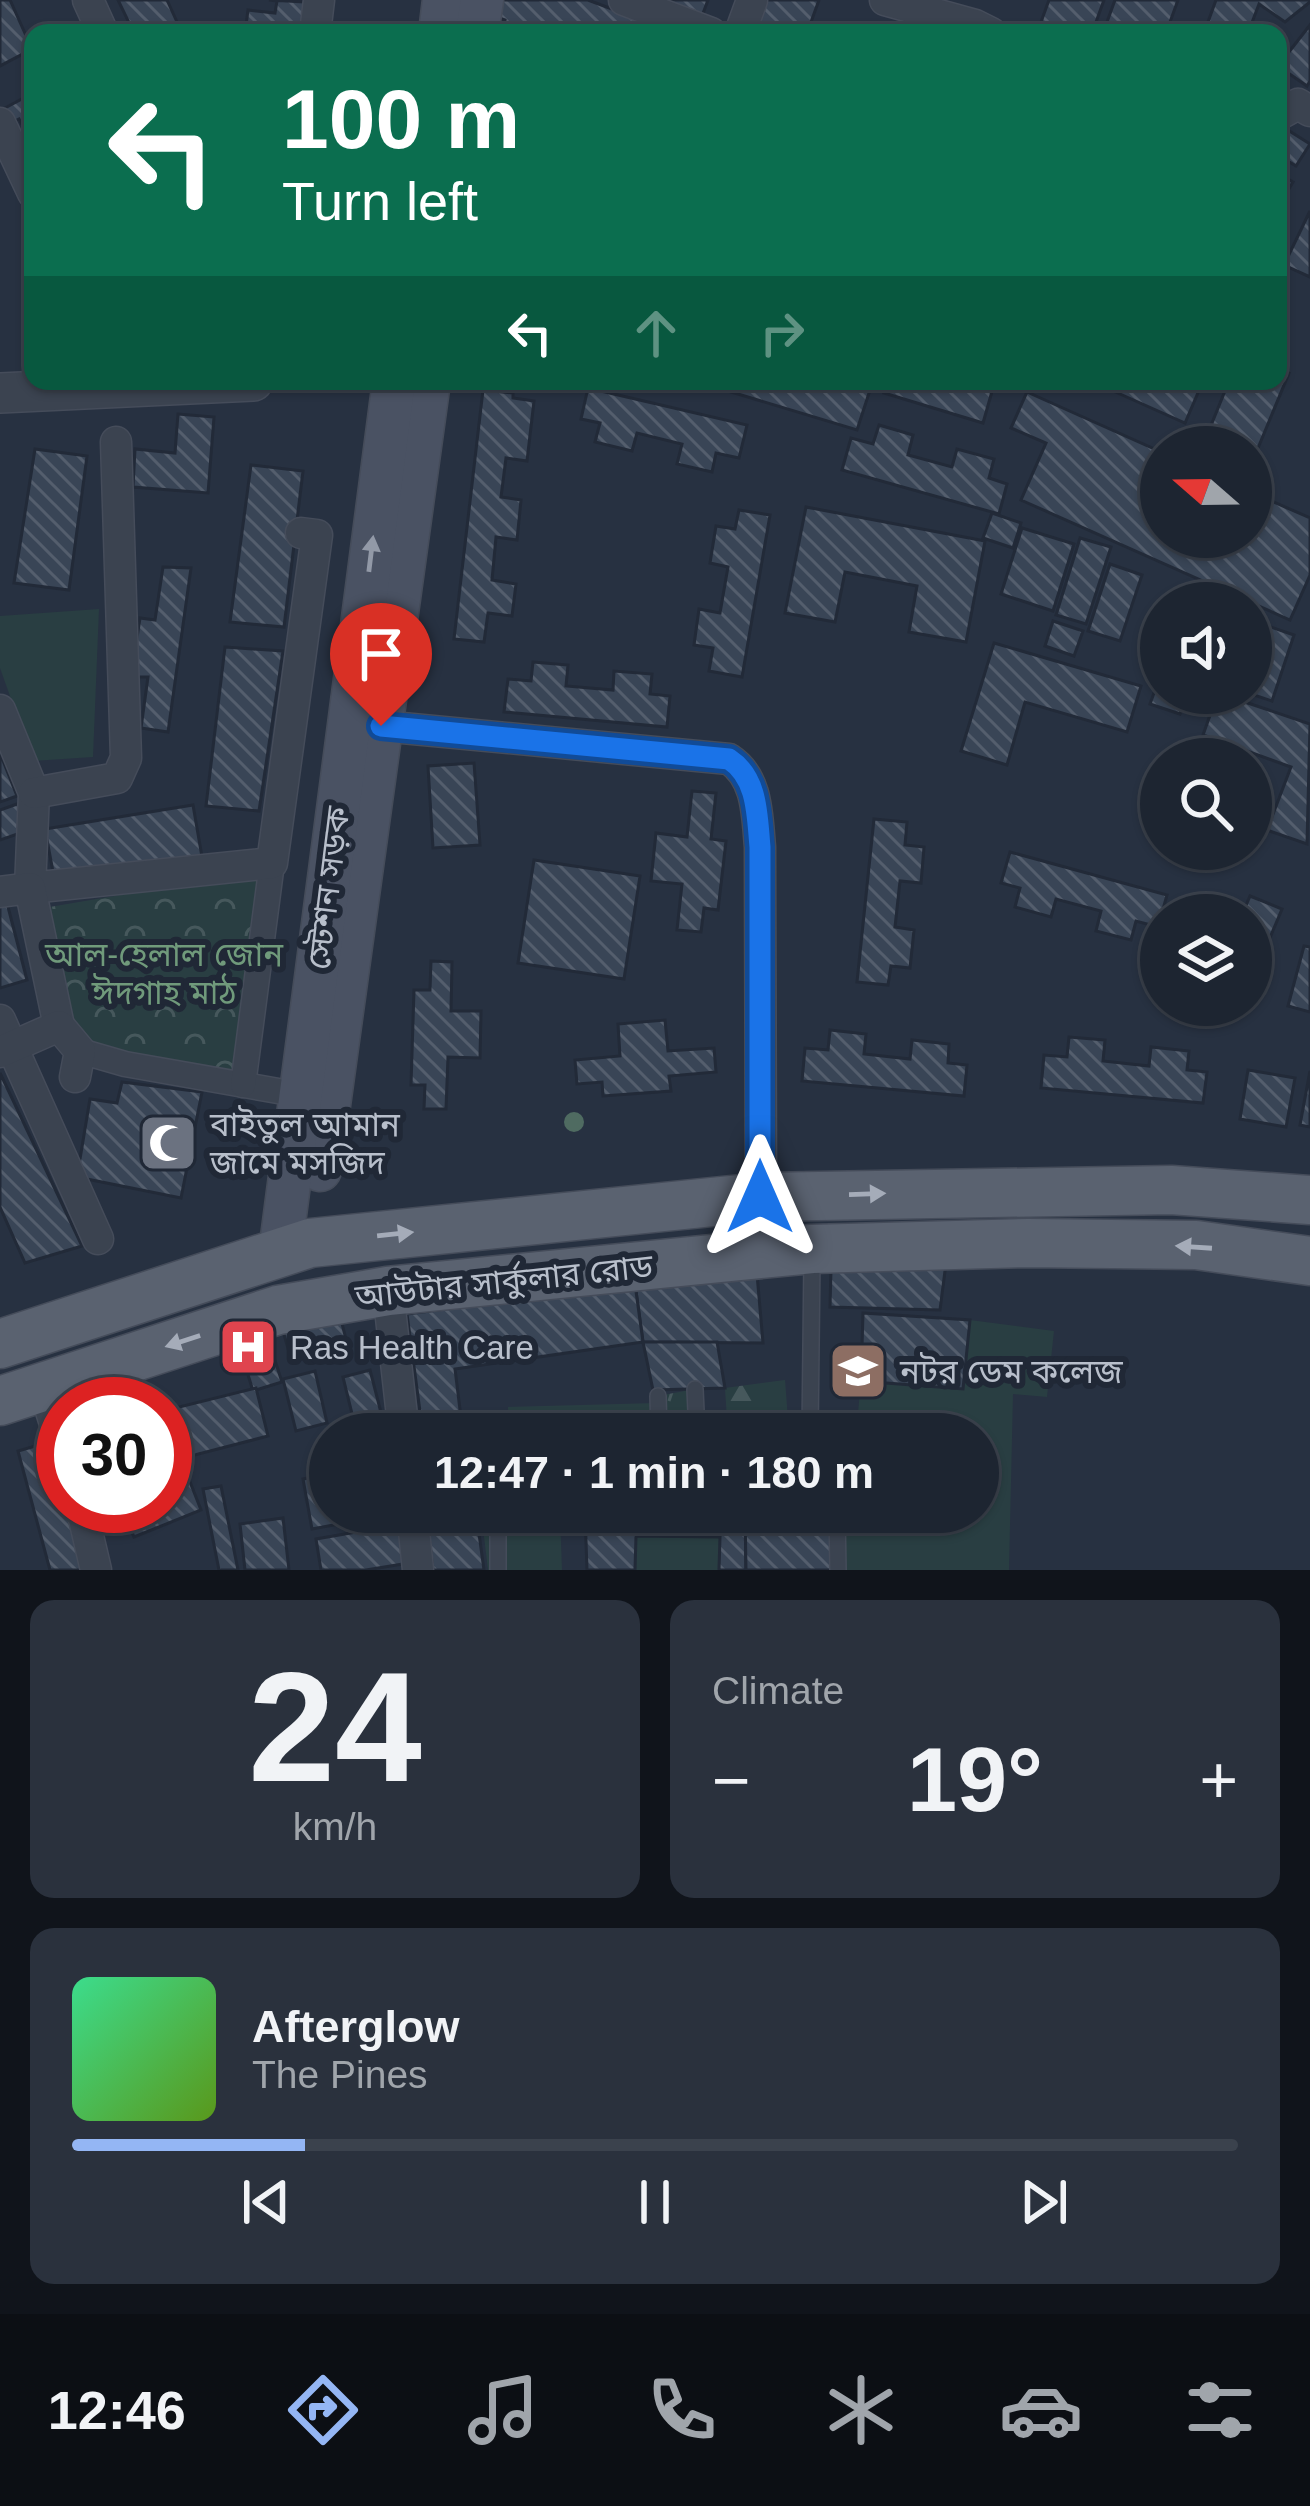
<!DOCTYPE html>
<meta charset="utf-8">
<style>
:root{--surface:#1d2531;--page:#2a313d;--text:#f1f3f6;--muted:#a0a5ab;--line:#3b424d;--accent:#94b6f4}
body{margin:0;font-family:Helvetica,"Noto Sans Bengali",sans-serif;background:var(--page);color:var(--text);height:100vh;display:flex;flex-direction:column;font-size:45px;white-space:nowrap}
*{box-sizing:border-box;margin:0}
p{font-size:39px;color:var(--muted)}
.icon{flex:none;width:66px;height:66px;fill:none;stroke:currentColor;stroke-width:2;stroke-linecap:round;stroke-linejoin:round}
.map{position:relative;height:1570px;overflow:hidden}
.panel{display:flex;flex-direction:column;gap:30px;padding:30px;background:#10141b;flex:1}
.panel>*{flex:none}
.banner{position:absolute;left:24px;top:24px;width:1263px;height:366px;border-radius:24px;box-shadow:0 3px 9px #0004,0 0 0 3px var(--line);background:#0b6e4f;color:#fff;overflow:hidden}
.needle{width:78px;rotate:290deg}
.tools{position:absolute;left:1140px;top:426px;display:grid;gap:24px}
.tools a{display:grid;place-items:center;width:132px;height:132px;border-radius:50%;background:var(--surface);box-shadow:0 3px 9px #0004,0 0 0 3px var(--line);font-size:60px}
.speed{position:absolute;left:36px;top:1377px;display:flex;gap:24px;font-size:60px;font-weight:700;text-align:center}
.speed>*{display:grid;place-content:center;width:156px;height:156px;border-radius:50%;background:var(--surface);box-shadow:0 3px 9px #0004,0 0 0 3px var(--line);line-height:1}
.speed .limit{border:18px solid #d22;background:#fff;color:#111}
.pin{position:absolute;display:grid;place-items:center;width:102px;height:102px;color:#fff;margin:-123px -51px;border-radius:50% 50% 50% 0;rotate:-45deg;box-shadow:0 0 12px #0007}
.pin .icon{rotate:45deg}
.me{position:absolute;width:132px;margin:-66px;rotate:0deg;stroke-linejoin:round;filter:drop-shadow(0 0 9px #0008)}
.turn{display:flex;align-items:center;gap:42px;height:252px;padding:0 60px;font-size:54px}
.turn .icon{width:156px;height:156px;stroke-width:2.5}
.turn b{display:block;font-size:84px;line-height:102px}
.lanes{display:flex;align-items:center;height:114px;padding:0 60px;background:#0003;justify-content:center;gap:60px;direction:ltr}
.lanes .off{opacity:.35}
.big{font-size:90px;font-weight:700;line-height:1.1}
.panel .widget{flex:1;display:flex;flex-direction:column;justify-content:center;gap:18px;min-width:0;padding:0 42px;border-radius:24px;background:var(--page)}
.panel .dial{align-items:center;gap:0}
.dial b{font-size:156px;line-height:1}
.song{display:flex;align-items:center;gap:36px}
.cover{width:144px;height:144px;border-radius:18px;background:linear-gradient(135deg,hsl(150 70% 55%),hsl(90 70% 35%))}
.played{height:12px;border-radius:6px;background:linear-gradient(90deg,var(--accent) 20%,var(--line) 20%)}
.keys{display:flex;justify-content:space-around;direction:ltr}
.heat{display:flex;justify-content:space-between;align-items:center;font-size:66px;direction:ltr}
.panel .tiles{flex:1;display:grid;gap:30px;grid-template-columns:1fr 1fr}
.widget:last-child{grid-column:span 2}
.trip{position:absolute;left:309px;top:1413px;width:690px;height:120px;border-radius:60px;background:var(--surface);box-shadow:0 3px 9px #0004,0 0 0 3px var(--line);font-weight:700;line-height:120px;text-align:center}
.menu{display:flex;height:192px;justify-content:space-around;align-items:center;background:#0c0f14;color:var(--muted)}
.menu .icon{width:84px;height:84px}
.menu .active{color:var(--accent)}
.menu b{font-size:54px;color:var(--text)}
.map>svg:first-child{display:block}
.grass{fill:url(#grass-tufts)}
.forest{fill:url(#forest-firs)}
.park{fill:url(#park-crowns)}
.garden{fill:#293e42}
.building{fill:url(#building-back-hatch);stroke:#222a38;stroke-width:3}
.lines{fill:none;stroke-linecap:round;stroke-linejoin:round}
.service-casing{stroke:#454c5a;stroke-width:18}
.pedestrian-casing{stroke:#454c5a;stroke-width:27}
.minor-casing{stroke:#454c5a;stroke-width:33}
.tertiary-casing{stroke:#454c5a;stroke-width:42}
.secondary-casing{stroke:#454c5a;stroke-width:45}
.primary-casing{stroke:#454c5a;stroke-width:51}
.service{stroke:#3b4350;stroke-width:15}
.pedestrian{stroke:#3b4350;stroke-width:24}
.minor{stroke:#3b4350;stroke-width:30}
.tertiary{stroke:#3b4350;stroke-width:39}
.secondary{stroke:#4a5263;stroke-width:42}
.primary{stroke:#5a6270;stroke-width:48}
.tree{fill:#4f6b61}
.oneway{fill:#9299a7}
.oneway2{fill:#a5acb9}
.route-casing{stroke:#114b97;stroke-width:30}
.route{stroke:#1a73e8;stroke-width:21}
.labels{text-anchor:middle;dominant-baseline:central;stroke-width:12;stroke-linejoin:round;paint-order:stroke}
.street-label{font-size:33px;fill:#b8bfcb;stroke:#202836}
.park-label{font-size:33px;fill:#709a7b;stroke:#202836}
.poi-label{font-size:33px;fill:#b8bfcb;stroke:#202836;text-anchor:start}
</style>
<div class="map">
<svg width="1310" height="1570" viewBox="0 0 1310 1570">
<defs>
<pattern id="grass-tufts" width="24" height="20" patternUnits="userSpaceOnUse" patternTransform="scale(3)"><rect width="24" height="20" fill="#293e42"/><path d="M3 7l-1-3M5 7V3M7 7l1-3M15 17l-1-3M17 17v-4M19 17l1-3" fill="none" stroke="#46585c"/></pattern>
<pattern id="forest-firs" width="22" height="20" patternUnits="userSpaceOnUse" patternTransform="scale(3)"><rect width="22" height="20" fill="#293e42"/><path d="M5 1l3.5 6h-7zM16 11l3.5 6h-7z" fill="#46585c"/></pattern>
<pattern id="park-crowns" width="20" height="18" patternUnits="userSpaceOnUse" patternTransform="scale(3)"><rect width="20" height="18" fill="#293e42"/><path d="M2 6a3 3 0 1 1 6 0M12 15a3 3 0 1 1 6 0" fill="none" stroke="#46585c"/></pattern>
<pattern id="building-back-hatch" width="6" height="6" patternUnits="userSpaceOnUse" patternTransform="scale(3)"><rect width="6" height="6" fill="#394556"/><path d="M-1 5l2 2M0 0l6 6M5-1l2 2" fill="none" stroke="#545e6d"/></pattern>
</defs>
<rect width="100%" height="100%" fill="#273141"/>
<!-- grass -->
<path class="grass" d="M695,1389L697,1434H510L508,1407L658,1403V1396Z"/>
<!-- forest -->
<path class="forest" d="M785,1380L789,1434H728L725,1388Z"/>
<!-- park -->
<path class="park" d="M260,871L240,1079L92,1044L74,1026L44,908Z"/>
<!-- garden -->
<g class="garden">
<path d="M99,609L93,757L33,761L0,668V616Z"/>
<path d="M970,1320L1054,1331L1047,1397L1013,1394L1009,1570H843L848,1512H978V1434H856L861,1381L962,1389Z"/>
<path d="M481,1512H560L562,1570H488Z"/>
<path d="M636,1536L720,1537L719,1570H635Z"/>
</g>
<!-- building -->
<g class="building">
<path d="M0,0H10L32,49L0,66Z"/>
<path d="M118,0H167L182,33H134Z"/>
<path d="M269,0L305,2L301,33H245L248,10L275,13L277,1Z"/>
<path d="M500,0H588L652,24L649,33H503L505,20L494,16Z"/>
<path d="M659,0H708L702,16Z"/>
<path d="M760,0H819L807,33H766L750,27Z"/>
<path d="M1049,0H1104L1092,33H1072L1041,22Z"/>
<path d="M1115,0H1178L1166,33H1103Z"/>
<path d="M1216,0H1310V2L1285,22L1259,4L1248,33H1204Z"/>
<path d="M919,19L958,33H914Z"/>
<path d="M1310,25V81L1307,86L1278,66Z"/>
<path d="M33,93V145L19,119L13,122L5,108Z"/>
<path d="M1283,127L1310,144L1296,166L1278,155V134Z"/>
<path d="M1278,173L1293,182L1278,207Z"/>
<path d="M1310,211V277L1284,265Z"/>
<path d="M1278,369L1289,373L1258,448L1210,428L1229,381H1278Z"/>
<path d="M720,381H840L870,390L857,430L718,388Z"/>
<path d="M888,381H970L993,388L983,423L884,393Z"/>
<path d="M1091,381H1203L1185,423Z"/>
<path d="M588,388L747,425L739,458L716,453L712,472L677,464L682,444L637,433L632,451L595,442L600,423L581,419Z"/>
<path d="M483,390L513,393V398L534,401L527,461L506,458L501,497L521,500L517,540L496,537L492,580L516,584L512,616L488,613L484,642L454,639Z"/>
<path d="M1027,392L1161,452V537H1251V492L1310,518V575L1290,620L1021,500L1046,443L1011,428Z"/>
<path d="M178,414L214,417L208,493L133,487L135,449L175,453Z"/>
<path d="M879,425L913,435L908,455L952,467L957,449L994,459L989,478L1007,484L999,514L842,470L851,438L873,444Z"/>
<path d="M35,449L87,456L69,590L14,583Z"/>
<path d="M251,465L303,471L284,627L230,622Z"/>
<path d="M806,507L985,541L966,642L909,632L917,586L845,572L835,622L785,613Z"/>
<path d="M739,510L770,515L742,677L709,671L713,648L694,645L699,609L720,613L728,567L710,563L716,526L735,529Z"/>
<path d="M992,513L1021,523L1013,548L983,538Z"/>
<path d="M1022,528L1074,544L1053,611L1001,594Z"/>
<path d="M1080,538L1111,547L1086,624L1056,615Z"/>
<path d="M1110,564L1142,575L1120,641L1088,631Z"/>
<path d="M163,567L191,568L168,732L141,728L148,677H131L140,618L155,620Z"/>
<path d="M1171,591L1205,603H1166Z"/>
<path d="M1053,621L1083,631L1074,656L1045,646Z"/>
<path d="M1262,624L1294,635L1272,701L1248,693L1251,658Z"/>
<path d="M994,643L1141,686L1127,732L1025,702L1007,765L961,751Z"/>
<path d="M225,647L283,651L259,811L206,806Z"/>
<path d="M533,662L568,665L566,686L613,690L614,671L652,674L650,694L670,696L667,727L504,712L508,679L531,681Z"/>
<path d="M1159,679L1161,693H1187L1180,714L1150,704Z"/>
<path d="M1218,693L1310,724L1307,844L1267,830L1291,767L1203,735Z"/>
<path d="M0,753L17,796L0,802Z"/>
<path d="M474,763L480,845L433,848L428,766Z"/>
<path d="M692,791L716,793L711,839L726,841L718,910L704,908L701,932L677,930L682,884L651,881L656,833L687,837Z"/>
<path d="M20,803L29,830L0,840V810Z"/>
<path d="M193,805L202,857L54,877L45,829Z"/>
<path d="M874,819L907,822L905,845L924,847L921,883L900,881L895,927L914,930L910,968L891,966L888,985L857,982Z"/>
<path d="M1010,852L1167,895L1158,927L1136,921L1131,940L1096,931L1101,911L1056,899L1051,917L1015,907L1020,888L1001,883Z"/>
<path d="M534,860L640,876L624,979L518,963Z"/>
<path d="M1250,896L1282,909L1251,983V915H1242Z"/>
<path d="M7,903L27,980L0,988V905Z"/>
<path d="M1304,946L1310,947V1012L1288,1006Z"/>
<path d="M431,961L452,962L451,1011H481L480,1058L448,1057L446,1109H424L425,1085H411L414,990H430Z"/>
<path d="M665,1020L668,1051L714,1048L716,1072L669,1076L671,1091L603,1096L602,1082L577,1084L575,1060L620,1056L618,1024Z"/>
<path d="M830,1030L866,1034L864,1054L910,1059L912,1040L949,1044L948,1063L967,1065L964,1096L802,1081L805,1048L828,1050Z"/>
<path d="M1069,1037L1105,1040L1103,1061L1149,1066L1151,1047L1189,1051L1187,1070L1207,1072L1203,1103L1041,1088L1044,1055L1067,1057Z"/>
<path d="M1248,1070L1295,1078L1286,1127L1240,1119Z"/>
<path d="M1310,1071V1127L1300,1125Z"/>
<path d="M0,1073L82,1246L25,1263L0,1207Z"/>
<path d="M122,1082L202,1092L181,1198L77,1177L90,1099L117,1103Z"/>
<path d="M946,1263L940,1310L830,1307L831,1269Z"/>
<path d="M757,1274L763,1343L643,1342L635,1284Z"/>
<path d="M635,1284L643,1342L455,1369L463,1434H423L407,1314Z"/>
<path d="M863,1313L970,1320L963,1389L861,1381Z"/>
<path d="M340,1316L348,1347L292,1362L283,1331Z"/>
<path d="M266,1333L282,1382L253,1391L238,1342Z"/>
<path d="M643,1342H717L725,1388L653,1390Z"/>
<path d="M370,1370L385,1428L357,1434L343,1377Z"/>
<path d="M315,1371L327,1423L296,1431L283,1379Z"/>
<path d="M256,1388L268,1436L187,1457L175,1408Z"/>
<path d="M165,1418L201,1510L134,1537L122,1506H165Z"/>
<path d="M63,1438V1506H84L101,1570H50L18,1451Z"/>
<path d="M330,1474V1512H403L312,1529L303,1479Z"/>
<path d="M221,1486L238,1570H219L203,1489Z"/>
<path d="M426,1512H476L484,1570H433Z"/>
<path d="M585,1512H745L746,1570H719L720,1537L636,1536L635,1570H587Z"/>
<path d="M745,1512H832L831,1570H746Z"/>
<path d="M283,1518L289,1570H245L240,1524Z"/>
<path d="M408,1523L415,1562L366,1570H321L316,1539Z"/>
</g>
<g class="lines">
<!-- service casing -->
<g class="service-casing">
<g id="service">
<path d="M695,1389L697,1434"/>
<path d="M658,1396L659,1434"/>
<path d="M810,1434L812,1258"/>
<path d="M498,1512V1570"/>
<path d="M837,1512L838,1570"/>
</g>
</g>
<!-- pedestrian casing -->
<g class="pedestrian-casing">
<g id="pedestrian">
<path d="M80,1051L125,1064L301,1095"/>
<path d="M243,1085L272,863"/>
</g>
</g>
<!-- minor casing -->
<g class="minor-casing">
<g id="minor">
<path d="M88,0L103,33"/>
<path d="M624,0L711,33"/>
<path d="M885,0L975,25L991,33"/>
<path d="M315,33L319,0"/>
<path d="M740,33L752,0"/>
<path d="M1278,115L1298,104L1310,111"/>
<path d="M0,123L33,193"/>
<path d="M0,710L34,793L30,888L272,863L317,535L301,533"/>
<path d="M381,726L729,759C758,778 757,815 760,847L761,1197"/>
<path d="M34,793L117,778L126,758L116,442"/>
<path d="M0,892L30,888L59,1026"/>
<path d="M0,1020L98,1239"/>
<path d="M0,1052L59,1026L80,1051L75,1077"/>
<path d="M388,1291L404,1434"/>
<path d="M43,1386L63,1449"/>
<path d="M81,1506L96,1570"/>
<path d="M412,1512L418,1570"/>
</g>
</g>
<!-- tertiary casing -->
<g class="tertiary-casing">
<path id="tertiary" d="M0,393L253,381"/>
</g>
<!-- secondary casing -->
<g class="secondary-casing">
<g id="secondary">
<path d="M440,33L444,0"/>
<path d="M477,33L482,0"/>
<path d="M320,1170L429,381"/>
<path d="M280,1253L394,381"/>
</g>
</g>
<!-- primary casing -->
<g class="primary-casing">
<g id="primary">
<path d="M0,1344L310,1243L761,1197L1171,1190L1310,1200"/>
<path d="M0,1401L278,1310L388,1291L812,1249L1028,1243L1196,1245L1310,1261"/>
</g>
</g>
<!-- service -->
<use href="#service" class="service"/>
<!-- pedestrian -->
<use href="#pedestrian" class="pedestrian"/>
<!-- minor -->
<use href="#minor" class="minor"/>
<!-- tertiary -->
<use href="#tertiary" class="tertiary"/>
<!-- secondary -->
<use href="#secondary" class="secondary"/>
<!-- primary -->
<use href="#primary" class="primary"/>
</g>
<!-- trees -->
<circle class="tree" cx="574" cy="1122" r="10"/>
<!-- one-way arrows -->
<defs><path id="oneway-solid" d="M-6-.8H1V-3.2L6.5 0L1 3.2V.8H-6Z" transform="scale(3)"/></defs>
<use class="oneway" href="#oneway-solid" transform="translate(371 554) rotate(-83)"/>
<g class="oneway2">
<use href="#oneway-solid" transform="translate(867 1194) rotate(-2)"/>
<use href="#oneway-solid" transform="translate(395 1234) rotate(-6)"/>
<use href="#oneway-solid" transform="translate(1194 1247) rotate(-176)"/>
<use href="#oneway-solid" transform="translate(183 1341) rotate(162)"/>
</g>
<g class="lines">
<!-- route casing -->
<g class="route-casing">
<path id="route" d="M381,726L729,759C758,778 757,815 760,847V1197"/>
</g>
<!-- route -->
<use href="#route" class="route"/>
</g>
<!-- icons -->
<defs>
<g id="mosque-square" transform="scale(3)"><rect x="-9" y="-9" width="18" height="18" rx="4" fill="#6b7280" stroke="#202836"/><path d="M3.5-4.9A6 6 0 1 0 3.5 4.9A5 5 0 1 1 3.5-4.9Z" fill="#fff"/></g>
<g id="hospital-square" transform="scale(3)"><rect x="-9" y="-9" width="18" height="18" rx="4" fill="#e0444e" stroke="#202836"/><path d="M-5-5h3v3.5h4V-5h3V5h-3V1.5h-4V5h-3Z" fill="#fff"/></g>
<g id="university-square" transform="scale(3)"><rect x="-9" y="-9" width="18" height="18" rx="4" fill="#8d6e63" stroke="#202836"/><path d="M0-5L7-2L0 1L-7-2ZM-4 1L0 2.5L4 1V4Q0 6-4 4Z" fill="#fff"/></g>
</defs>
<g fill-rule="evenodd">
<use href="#mosque-square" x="168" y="1143"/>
<use href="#hospital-square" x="248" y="1347"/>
<use href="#university-square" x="858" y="1371"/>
</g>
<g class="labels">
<!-- street labels -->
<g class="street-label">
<text transform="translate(328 888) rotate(-83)">স্টেশন সড়ক</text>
<text transform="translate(504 1281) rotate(-6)">আউটার সার্কুলার রোড</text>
</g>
<!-- park labels -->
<g class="park-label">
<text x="164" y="954">আল-হেলাল জোন<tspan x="164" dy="38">ঈদগাহ মাঠ</tspan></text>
</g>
<!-- poi labels -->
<g class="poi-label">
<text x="210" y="1124">বাইতুল আমান<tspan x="210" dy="38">জামে মসজিদ</tspan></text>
<text x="290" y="1347">Ras Health Care</text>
<text x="900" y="1371">নটর ডেম কলেজ</text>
</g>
</g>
</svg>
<div class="tools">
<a><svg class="needle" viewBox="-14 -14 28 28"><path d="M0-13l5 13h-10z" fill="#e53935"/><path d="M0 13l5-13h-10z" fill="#a0a5ab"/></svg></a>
<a><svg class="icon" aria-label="sound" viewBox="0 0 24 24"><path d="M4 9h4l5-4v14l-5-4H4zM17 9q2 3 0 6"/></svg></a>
<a><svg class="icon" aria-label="search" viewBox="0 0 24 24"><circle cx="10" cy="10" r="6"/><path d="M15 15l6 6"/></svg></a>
<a><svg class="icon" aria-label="layers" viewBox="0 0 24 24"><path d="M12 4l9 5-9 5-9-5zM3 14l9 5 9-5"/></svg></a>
</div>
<div class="speed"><div class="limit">30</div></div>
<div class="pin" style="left:381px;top:726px;background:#d93025"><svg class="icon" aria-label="arrive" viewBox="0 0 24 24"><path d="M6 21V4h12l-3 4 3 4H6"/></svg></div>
<svg class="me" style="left:760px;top:1197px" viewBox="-20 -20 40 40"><path d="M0-17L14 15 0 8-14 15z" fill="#1a73e8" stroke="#fff" stroke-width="4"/></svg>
<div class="trip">12:47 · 1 min · 180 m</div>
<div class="banner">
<div class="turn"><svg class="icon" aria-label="left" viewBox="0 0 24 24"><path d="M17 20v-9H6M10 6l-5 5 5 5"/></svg><div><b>100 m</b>Turn left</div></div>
<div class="lanes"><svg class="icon" aria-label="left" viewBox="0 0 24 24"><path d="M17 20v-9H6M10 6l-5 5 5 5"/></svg><svg class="icon off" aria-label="ahead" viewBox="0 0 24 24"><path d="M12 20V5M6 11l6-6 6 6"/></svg><svg class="icon off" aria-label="right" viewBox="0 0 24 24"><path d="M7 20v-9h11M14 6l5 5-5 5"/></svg></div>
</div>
</div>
<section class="panel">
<div class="tiles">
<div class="widget dial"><b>24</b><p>km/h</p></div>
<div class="widget"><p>Climate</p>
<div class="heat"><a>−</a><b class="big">19°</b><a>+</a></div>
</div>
<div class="widget">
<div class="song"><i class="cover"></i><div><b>Afterglow</b><p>The Pines</p></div></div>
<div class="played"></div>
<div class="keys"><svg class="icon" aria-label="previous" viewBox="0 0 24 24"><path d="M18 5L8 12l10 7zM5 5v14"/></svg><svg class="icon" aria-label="pause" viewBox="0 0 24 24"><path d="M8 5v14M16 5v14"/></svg><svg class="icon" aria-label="next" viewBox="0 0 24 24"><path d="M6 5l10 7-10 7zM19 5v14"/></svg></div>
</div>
</div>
</section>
<nav class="menu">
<b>12:46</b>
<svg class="icon active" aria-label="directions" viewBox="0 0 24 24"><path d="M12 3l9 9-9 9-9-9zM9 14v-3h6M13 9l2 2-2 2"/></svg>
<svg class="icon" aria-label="music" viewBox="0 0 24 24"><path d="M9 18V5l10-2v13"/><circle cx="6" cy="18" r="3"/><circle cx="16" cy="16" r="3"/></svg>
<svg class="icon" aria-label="phone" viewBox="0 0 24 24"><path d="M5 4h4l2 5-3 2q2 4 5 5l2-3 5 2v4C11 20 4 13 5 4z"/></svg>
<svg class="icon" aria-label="climate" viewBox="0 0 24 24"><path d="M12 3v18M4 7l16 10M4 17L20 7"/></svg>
<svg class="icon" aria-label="car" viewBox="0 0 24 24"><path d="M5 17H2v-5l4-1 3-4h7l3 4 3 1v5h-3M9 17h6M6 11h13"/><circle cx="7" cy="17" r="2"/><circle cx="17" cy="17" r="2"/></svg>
<svg class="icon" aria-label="filters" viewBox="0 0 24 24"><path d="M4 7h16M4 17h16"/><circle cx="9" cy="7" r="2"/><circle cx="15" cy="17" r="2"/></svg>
</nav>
